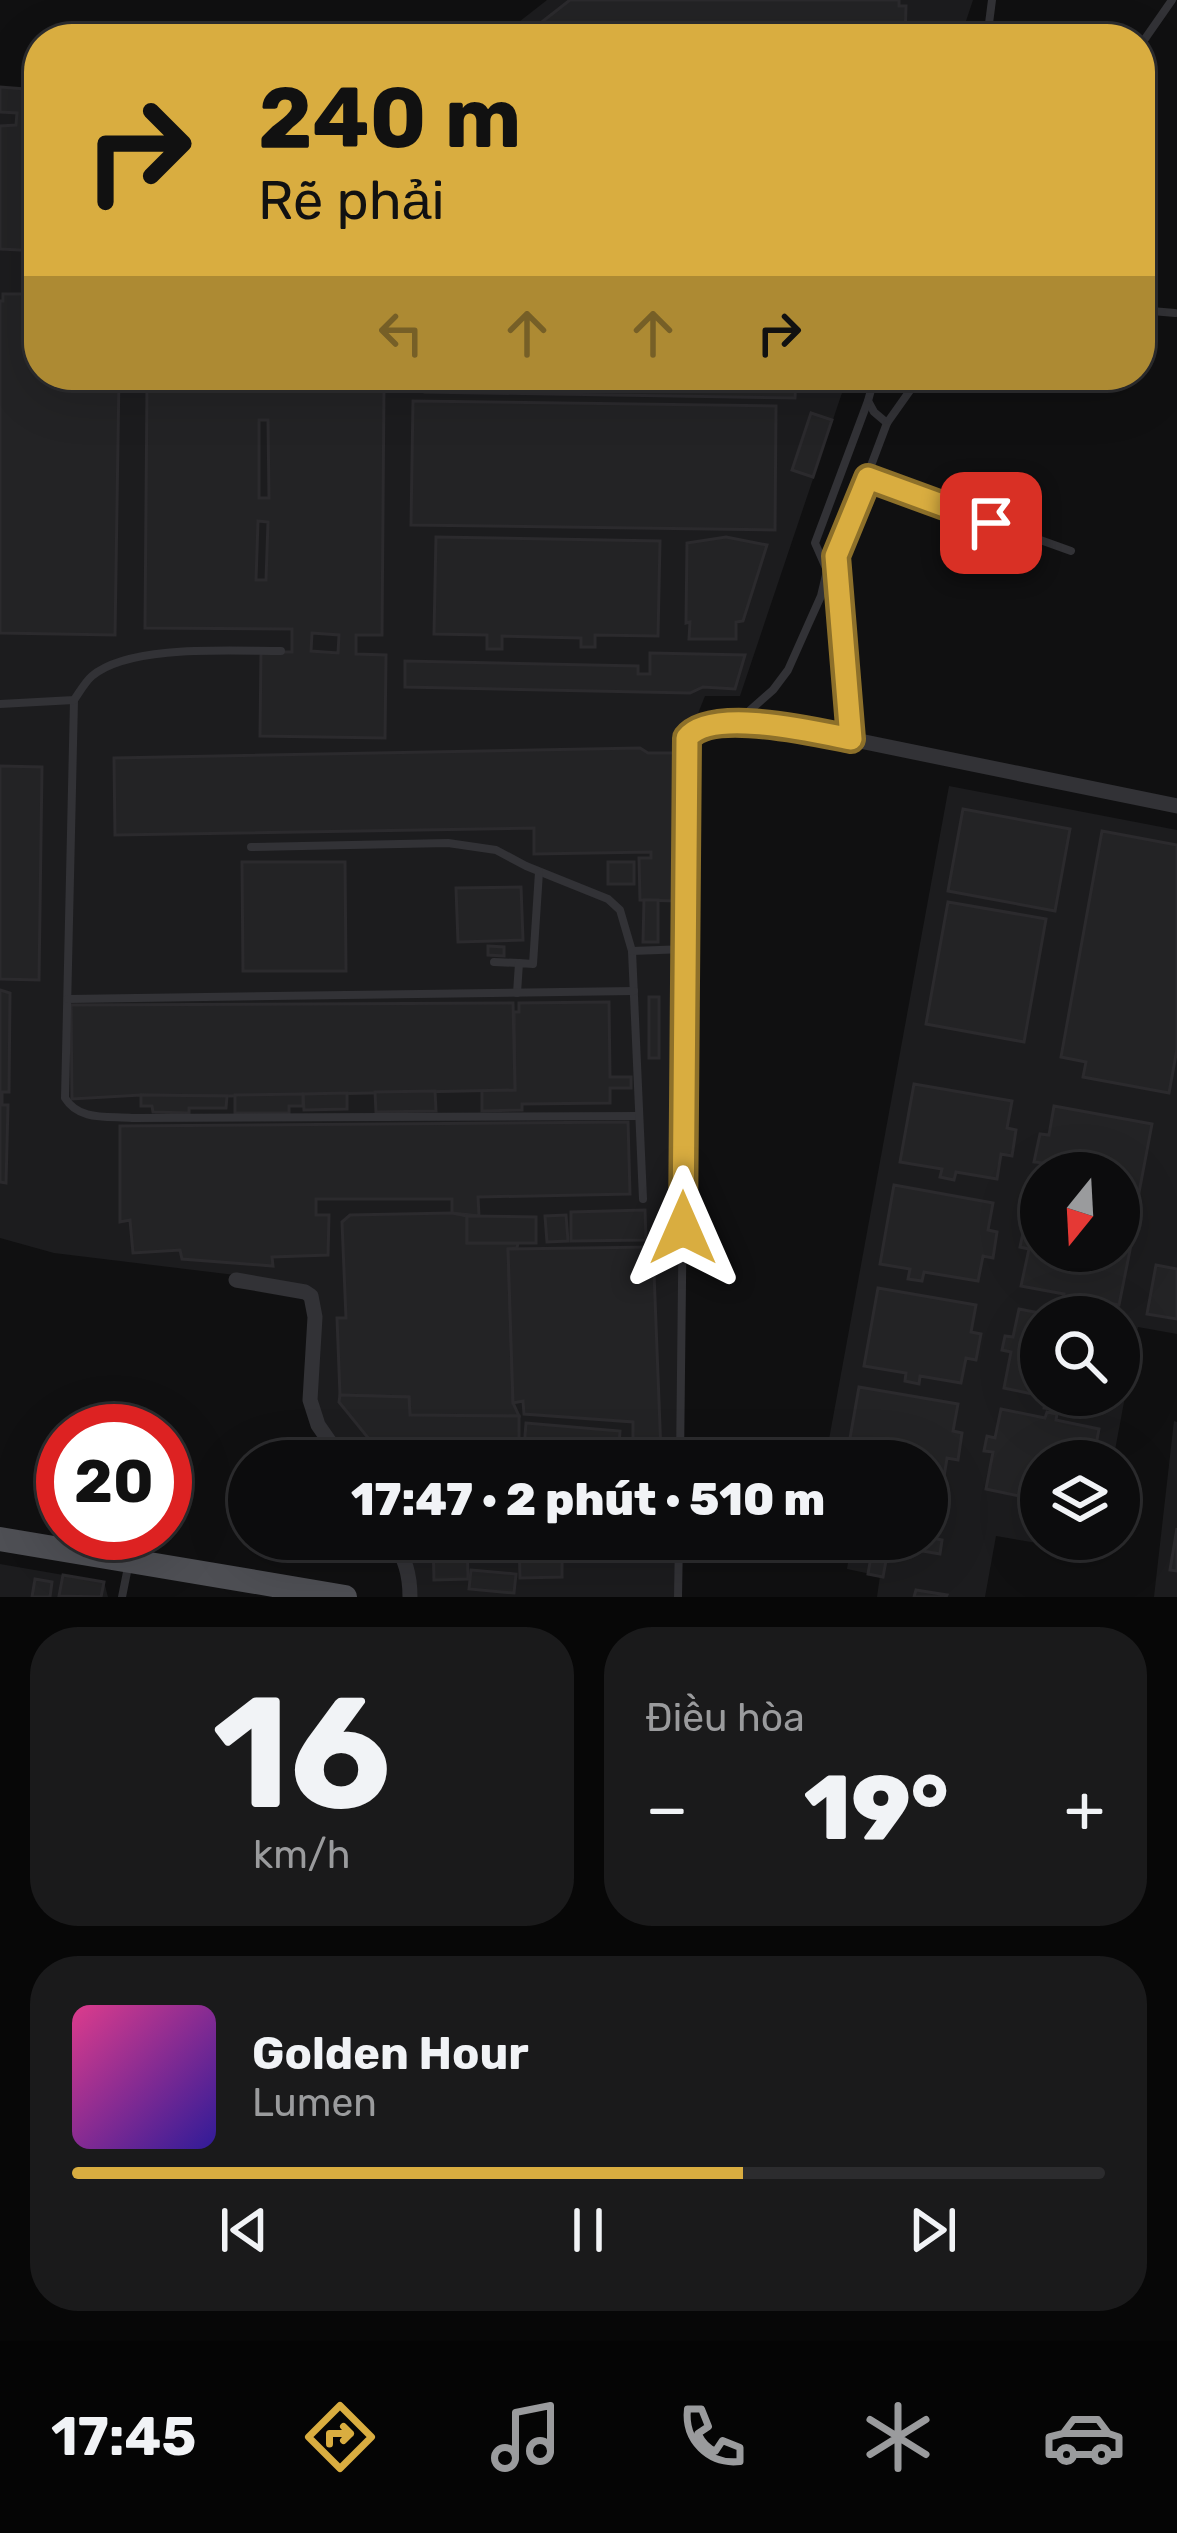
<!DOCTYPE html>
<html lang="vi">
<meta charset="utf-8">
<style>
:root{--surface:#0c0c0d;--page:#1a1a1b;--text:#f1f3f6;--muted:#9a9b9d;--line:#2c2c2e;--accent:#d9ad40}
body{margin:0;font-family:Rubik,sans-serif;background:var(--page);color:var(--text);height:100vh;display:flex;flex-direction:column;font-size:45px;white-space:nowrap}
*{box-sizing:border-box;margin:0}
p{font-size:39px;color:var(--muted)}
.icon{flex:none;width:66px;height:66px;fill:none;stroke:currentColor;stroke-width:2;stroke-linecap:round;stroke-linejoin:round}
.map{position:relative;height:1597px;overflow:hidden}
.details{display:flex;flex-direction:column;gap:30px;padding:30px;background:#070707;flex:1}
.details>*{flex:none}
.guide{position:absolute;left:24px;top:24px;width:1131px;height:366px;border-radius:48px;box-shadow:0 12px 48px #0002,0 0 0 3px var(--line);background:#d9ad40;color:#111;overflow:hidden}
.needle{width:78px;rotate:198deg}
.controls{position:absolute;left:1020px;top:1152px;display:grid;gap:24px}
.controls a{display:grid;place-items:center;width:120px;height:120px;border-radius:50%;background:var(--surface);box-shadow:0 12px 48px #0002,0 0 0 3px var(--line);font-size:60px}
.speed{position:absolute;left:36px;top:1404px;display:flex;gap:24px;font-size:60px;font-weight:700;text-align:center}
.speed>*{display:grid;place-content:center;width:156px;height:156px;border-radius:50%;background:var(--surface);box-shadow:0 12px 48px #0002,0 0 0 3px var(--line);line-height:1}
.speed .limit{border:18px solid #d22;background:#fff;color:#111}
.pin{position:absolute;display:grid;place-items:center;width:102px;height:102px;color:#fff;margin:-51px;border-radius:24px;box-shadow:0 6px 18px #0006}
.me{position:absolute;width:132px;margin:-66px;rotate:0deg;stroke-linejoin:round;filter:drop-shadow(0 0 9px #0008)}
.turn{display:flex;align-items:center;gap:42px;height:252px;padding:0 36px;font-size:54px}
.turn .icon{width:156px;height:156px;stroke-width:2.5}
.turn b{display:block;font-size:84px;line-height:102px}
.lanes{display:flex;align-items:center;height:114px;padding:0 36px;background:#0003;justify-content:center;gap:60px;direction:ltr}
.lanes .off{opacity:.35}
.big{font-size:90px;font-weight:800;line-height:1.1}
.details .widget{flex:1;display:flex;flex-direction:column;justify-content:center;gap:18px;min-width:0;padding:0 42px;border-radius:48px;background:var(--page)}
.details .dial{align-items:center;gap:0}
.dial b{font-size:156px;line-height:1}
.song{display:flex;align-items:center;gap:36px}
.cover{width:144px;height:144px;border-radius:18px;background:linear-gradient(135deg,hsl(330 70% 55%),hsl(250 70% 35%))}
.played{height:12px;border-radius:6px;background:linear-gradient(90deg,var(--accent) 65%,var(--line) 65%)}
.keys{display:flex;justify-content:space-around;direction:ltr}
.heat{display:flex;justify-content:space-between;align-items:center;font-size:66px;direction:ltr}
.details .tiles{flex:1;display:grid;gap:30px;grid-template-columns:1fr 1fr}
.widget:last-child{grid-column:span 2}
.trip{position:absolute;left:228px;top:1440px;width:720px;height:120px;border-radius:60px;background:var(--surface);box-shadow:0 12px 48px #0002,0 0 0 3px var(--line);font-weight:800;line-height:120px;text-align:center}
.dock{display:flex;height:192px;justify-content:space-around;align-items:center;background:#050505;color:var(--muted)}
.dock .icon{width:84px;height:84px}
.dock .on{color:var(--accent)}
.dock b{font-size:54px;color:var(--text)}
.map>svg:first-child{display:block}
.built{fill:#1c1c1e;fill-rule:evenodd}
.building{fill:#232325;stroke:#2b2a2d;stroke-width:3;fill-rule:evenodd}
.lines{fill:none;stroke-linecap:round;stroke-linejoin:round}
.lane{stroke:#323236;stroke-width:8}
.street{stroke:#323236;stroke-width:15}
.primary{stroke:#4e4f54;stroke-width:24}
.route-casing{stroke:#8d702a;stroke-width:30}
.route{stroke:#d9ad40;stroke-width:21}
</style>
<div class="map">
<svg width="1177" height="1597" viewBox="0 0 1177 1597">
<rect width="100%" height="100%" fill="#101011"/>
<!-- built -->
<g class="built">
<path d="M547,0H973L960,39H497Z"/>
<path d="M0,87L39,90V375H848L740,696H705L697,716L683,727L675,747L676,913L686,936L680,1461H349L316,1410L315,1293L235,1275L54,1253L0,1238Z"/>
<path d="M949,786L1177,830V1334L1138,1327L1113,1461H1041V1539H1098L1096,1553L996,1536L985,1597H877L880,1576L847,1569L852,1539H927V1461H825ZM1041,1173H1119V1251H1041ZM1041,1317H1119V1395H1041Z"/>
<path d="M1174,1421L1177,1422V1597H1154Z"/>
<path d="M399,1539H679L678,1597H414Z"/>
<path d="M0,1564L104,1582L108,1597H0Z"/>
</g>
<!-- building -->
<g class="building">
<path d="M570,0H899V6H906L905,39H520Z"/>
<path d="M0,87L37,90L39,251L0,249V126L16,125L17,113L0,112Z"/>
<path d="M3,294H39V375H119L115,635L0,633V301H3Z"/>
<path d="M425,375H796L795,398L425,392Z"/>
<path d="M157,380L384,383L382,635H356V654L386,655L385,738L260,736L261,652H292V629L145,628L147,386H157ZM259,420H268L269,498H259ZM258,521L268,522L266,580H256ZM312,633L339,635L338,653L311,651Z"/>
<path d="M413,401L776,406L775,530L411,525Z"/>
<path d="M811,413L832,420L813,477L792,470Z"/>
<path d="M436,537L660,541L658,636L595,635V647H581V638L502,636V649H487V635L434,634Z"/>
<path d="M726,537L767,545L743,621L736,622V639H689L690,622L686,623L687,543Z"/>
<path d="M650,653L745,655L735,689L703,687L690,693L405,687V661L638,666V674H650Z"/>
<path d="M640,748L648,753H675L676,901L640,900L639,858H651V852L534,854V828L115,835L114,758Z"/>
<path d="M0,766L42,767L39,980L0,979Z"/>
<path d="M963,809L1070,829L1055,911L948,891Z"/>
<path d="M1102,831L1177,845V1049L1169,1093L1083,1077L1086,1062L1061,1057Z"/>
<path d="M242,862H345L346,971H243Z"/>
<rect x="608" y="862" width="26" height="22"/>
<path d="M521,887L523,940L458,942L456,888Z"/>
<path d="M644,900H658V942H643Z"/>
<path d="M948,902L1046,919L1024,1042L926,1024Z"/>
<path d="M488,946L504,947V956L488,955Z"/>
<path d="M0,990L10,993L9,1092H2V1105H8L6,1183L0,1182Z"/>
<rect x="649" y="997" width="10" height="61"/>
<path d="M609,1002L610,1077H631V1088H610V1103L522,1104V1110L482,1111V1090H515L514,1012H519V1003Z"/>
<path d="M513,1003L515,1090L227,1096L141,1095L72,1099L71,1005Z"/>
<path d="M914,1084L1012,1101L1007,1128L1016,1130L1012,1156L1001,1154L997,1179L956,1172L954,1180L940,1177L942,1169L900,1162Z"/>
<path d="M435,1091L436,1111L376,1112L375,1092Z"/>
<path d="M347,1093V1109L304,1110L303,1094Z"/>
<path d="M303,1094V1106H289V1113H235V1095Z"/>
<path d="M141,1095L227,1096L226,1108H189V1113L153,1112L152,1106H141Z"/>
<path d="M1054,1106L1152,1124L1137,1203L1119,1199V1173H1042L1044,1163L1034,1162L1040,1134L1049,1135Z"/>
<path d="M628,1122L630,1194L478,1197L479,1216L452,1213V1199H316V1215H329L328,1255L272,1257L273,1266L182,1259L180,1250L133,1253L130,1220L120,1222V1126Z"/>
<path d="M894,1185L993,1203L988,1230L997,1232L993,1258L983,1256L978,1281L924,1272L922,1281L908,1279L910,1269L880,1264Z"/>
<path d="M1037,1206L1041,1207V1251H1119V1222L1135,1225L1119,1305L1078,1297L1076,1308L1062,1305L1064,1294L1021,1286L1029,1249L1020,1247L1023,1233L1031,1235Z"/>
<path d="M645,1210L646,1240L571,1241V1212Z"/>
<path d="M452,1213L467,1216V1243H518L517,1248L508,1249L513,1403L519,1416L410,1415L409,1397L340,1395L337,1318H346L342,1222L350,1215Z"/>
<path d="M566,1215L568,1241L547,1242L545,1216Z"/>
<path d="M467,1216L536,1217V1243H467Z"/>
<path d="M653,1247L661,1453L633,1450V1422L524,1414L523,1401L513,1403L508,1249Z"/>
<path d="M1156,1265L1177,1269V1319L1147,1314Z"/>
<path d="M878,1288L976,1305L971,1332L981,1334L976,1360L966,1358L961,1383L920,1376L919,1384L905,1381L906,1373L864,1366Z"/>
<path d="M1019,1309L1060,1317H1041V1395H1104L1102,1408L1060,1400L1058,1410L1044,1408L1046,1397L1004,1388L1011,1352L1002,1350L1005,1336L1013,1337Z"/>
<path d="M859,1387L958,1404L953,1431L962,1433L958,1460L947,1458L943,1483L927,1480V1461H846Z"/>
<path d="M340,1395L409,1397L410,1415L519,1416V1461H381L382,1456L375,1455L374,1445L339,1402Z"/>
<path d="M1001,1409L1045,1418L1047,1412L1057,1414L1056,1420L1099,1429L1093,1461H1041L1040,1511L1026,1508L1029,1498L986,1489L993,1452L984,1451L987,1436L995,1438Z"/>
<path d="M526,1423L620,1431L618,1458L524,1449Z"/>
<path d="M1177,1528V1571L1170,1570Z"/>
<path d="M927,1537L942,1540L940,1554L905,1548L906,1539Z"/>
<path d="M433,1539H467L468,1579L434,1580Z"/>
<path d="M874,1539H890L883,1577L868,1574Z"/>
<path d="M519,1540H562V1577L520,1578Z"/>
<path d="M471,1570L516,1574L514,1593L469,1589Z"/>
<path d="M63,1575L104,1582L101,1597L59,1596Z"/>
<path d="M35,1579L52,1582L50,1597H32Z"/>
<path d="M916,1590L947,1595L946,1597H914Z"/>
</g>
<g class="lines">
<!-- lane -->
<g class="lane">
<path d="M987,39L992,0"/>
<path d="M1140,46L1172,0"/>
<path d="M1140,310L1175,313"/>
<path d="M875,375L868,401L874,412L887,423"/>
<path d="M867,478L1071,551"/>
<path d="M74,700L65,1098C79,1121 107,1116 132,1118L639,1116"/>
<path d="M0,704L74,700C79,693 85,682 92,676C129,644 233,651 281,651"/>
<path d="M739,720L773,690L788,670L808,625L821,596L826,575V568L815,543L868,401"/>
<path d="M851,737L837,556L887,423L921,375"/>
<path d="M251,847L448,843L496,850L526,866L608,899L620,910L632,951L643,1199"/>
<path d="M632,951L686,949"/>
<path d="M494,962L519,963"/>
<path d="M517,993L519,963L533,964L539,872"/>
<path d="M68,999L634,991"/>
<path d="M680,1461L686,925"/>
<path d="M122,1597L129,1562"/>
<path d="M678,1597L679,1539"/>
</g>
<!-- street -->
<g class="street">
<path d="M686,925L687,738L690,732L697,728L736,722L816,732L1177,806"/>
<path d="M236,1280L305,1292L311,1296L315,1317L310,1400L318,1425L343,1461"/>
<path d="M393,1539C405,1559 410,1574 410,1597"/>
</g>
<!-- primary -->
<path class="primary" d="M0,1539L345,1597"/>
</g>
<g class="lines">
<!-- route casing -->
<g class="route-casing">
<path id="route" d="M683,1228L687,738C711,707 815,732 851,739L836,556L868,478L991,523"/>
</g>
<!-- route -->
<use href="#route" class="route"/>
</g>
</svg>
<div class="controls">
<a><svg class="needle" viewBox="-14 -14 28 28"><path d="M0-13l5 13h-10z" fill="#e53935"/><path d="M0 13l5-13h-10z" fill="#9a9b9d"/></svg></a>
<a><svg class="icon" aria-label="search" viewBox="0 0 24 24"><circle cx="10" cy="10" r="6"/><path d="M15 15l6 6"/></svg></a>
<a><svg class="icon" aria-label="layers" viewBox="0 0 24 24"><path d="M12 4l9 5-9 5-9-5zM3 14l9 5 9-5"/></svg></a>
</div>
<div class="speed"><div class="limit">20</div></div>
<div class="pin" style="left:991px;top:523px;background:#d93025"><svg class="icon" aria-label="arrive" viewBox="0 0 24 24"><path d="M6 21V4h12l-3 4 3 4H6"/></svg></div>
<svg class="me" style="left:683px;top:1228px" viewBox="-20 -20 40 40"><path d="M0-17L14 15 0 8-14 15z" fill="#d9ad40" stroke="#fff" stroke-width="4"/></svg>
<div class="trip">17:47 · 2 phút · 510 m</div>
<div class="guide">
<div class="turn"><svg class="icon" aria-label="right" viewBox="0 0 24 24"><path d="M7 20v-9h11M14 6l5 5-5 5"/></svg><div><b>240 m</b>Rẽ phải</div></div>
<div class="lanes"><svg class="icon off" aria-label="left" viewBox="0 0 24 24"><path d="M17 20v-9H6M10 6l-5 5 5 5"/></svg><svg class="icon off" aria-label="ahead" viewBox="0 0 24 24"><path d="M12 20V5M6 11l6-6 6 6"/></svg><svg class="icon off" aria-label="ahead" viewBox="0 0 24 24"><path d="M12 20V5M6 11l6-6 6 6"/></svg><svg class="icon" aria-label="right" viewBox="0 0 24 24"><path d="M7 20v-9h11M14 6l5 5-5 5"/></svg></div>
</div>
</div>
<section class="details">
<div class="tiles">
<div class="widget dial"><b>16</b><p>km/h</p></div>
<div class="widget"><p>Điều hòa</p>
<div class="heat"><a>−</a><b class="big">19°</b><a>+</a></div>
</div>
<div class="widget">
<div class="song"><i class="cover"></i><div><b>Golden Hour</b><p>Lumen</p></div></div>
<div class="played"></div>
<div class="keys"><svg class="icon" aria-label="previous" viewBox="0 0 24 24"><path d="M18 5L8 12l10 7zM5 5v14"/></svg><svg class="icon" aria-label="pause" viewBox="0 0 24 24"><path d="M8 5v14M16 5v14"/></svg><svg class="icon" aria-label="next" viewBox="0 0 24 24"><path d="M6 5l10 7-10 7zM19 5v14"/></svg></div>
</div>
</div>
</section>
<nav class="dock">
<b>17:45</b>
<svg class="icon on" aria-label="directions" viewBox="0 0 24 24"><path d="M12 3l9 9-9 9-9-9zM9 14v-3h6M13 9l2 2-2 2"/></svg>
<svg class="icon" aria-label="music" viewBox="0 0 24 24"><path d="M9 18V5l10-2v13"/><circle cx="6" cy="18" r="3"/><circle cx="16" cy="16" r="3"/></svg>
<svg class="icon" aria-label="phone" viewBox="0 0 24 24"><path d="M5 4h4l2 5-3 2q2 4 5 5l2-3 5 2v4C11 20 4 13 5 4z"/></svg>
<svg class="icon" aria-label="climate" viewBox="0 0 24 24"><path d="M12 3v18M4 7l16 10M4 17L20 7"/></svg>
<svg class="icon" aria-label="car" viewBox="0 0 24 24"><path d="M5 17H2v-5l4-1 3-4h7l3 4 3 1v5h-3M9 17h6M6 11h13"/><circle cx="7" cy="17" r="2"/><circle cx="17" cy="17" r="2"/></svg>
</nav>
